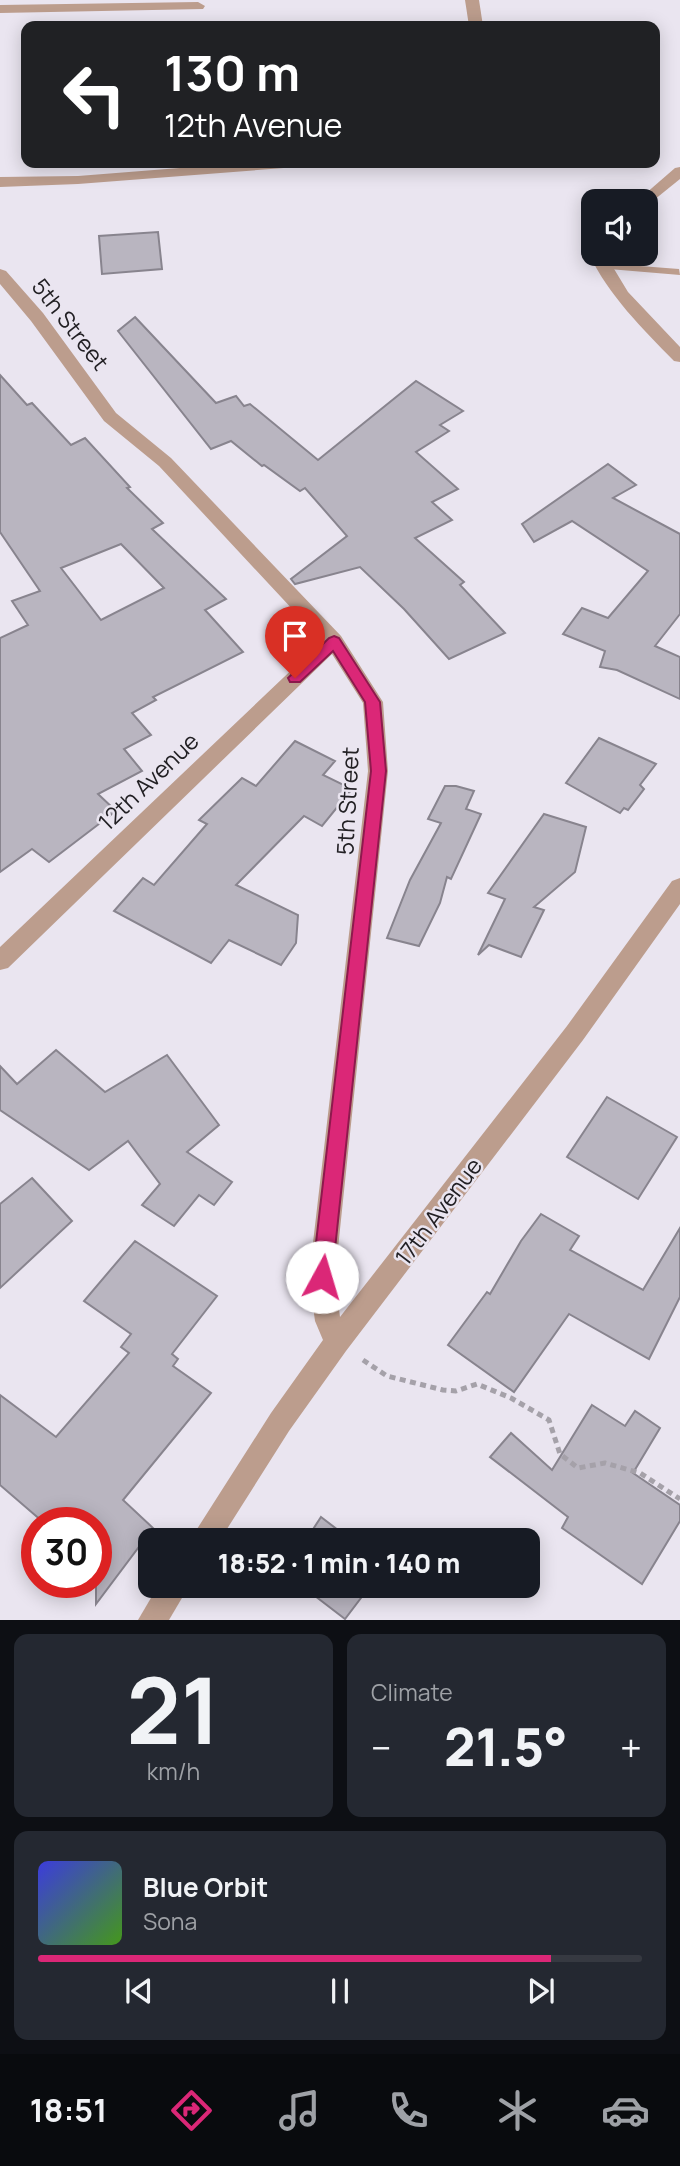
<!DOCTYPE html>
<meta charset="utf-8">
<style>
:root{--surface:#171b24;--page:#242831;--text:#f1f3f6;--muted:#9ea1a6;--line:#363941;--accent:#db2777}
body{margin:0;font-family:Manrope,sans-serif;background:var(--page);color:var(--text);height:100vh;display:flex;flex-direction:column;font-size:26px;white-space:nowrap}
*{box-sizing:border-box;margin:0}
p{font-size:23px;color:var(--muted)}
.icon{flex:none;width:38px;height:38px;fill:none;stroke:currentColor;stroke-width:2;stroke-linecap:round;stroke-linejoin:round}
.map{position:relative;height:1620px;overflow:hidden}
.sheet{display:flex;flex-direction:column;gap:14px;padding:14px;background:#0d0f14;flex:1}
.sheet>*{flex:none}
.top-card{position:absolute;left:21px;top:21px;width:639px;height:147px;border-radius:14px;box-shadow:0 4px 18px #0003;background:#202124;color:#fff;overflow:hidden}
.controls{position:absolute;left:581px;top:189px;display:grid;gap:14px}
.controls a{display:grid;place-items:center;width:77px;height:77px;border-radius:14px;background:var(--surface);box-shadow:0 4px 18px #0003;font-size:35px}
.speed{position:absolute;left:21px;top:1507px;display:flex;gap:14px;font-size:35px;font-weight:700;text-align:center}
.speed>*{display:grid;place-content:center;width:91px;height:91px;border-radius:50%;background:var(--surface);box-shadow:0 4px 18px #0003;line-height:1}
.speed .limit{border:10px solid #d22;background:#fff;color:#111}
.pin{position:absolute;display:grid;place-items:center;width:60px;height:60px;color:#fff;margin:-72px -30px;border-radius:50% 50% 50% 0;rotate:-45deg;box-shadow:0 0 7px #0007}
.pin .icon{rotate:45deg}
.me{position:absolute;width:77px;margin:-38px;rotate:6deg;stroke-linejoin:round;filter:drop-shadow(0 0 5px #0008)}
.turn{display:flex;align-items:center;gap:24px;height:147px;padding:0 28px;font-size:32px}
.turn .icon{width:91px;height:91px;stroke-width:2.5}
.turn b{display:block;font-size:49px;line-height:60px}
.big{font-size:52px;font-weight:800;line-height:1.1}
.sheet .card{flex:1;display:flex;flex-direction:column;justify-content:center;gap:10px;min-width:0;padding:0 24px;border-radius:14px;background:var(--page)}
.sheet .dial{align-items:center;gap:0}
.dial b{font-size:91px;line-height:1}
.song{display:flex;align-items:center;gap:21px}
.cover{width:84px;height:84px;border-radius:10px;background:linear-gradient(135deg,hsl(240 70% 55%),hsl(100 70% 35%))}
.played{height:7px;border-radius:4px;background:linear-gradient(90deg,var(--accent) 85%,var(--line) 85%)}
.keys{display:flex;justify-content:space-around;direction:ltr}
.heat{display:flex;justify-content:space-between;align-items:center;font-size:38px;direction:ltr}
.sheet .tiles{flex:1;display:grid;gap:14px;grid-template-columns:1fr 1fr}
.card:last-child{grid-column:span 2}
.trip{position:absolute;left:138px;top:1528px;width:402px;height:70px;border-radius:14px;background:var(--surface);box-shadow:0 4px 18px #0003;font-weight:800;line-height:70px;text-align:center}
.tabs{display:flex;height:112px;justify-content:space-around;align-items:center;background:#090b0e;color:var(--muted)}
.tabs .icon{width:49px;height:49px}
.tabs .on{color:var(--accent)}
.tabs b{font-size:32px;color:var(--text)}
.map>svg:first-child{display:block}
.building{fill:#b9b5c0;stroke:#88848e;stroke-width:2;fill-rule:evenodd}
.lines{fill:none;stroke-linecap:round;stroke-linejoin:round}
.path{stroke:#a5a1a9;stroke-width:5;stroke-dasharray:6 4.5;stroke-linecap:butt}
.lane{fill:#bc9d8d;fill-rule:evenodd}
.street{fill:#bc9d8d;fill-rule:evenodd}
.route{fill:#db2777;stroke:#8e194d;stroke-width:2}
.labels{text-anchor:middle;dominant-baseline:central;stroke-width:5;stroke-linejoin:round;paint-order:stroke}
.street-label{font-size:23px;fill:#222024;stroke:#eae5f0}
</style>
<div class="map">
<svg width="680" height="1620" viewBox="0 0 680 1620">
<rect width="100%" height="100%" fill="#eae5f0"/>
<!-- building -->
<g class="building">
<path d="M158,232L162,269L102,274L99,236Z"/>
<path d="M135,317L216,403L236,396L244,406L250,404L318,460L416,381L463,411L440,425L449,431L416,452L458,489L432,502L452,520L415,538L464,582L460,585L505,633L449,659L404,609L360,567L295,584L291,579L347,536L305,488L300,491L264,465L262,466L231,441L211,449L118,331Z"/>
<path d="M0,375L27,405L32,403L71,445L85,438L130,487L127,488L163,523L152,529L226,599L205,610L243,652L153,697L156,700L132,713L151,735L124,749L142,771L98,794L116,811L49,862L32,849L0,872V638L28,625L12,601L40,591L0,532ZM121,544L164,588L101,620L61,568Z"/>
<path d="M608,464L636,485L613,498L680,534V614L655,646L680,657V699L617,670L600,667L605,651L563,634L582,608L608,618L648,571L572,521L534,542L522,524Z"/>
<path d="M599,738L656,764L640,785L644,789L628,810L624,808L620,813L566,783Z"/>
<path d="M295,741L335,761L323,775L352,789L322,826L304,816L236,885L298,915L296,943L281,965L229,940L211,963L114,911L143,878L154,885L207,824L199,820L242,778L256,786Z"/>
<path d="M445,786H456L474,791L466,809L481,814L451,879L447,877L440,903L419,946L387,938L410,880L441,823L428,819Z"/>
<path d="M544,814L586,827L575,872L534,907L544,910L521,957L489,945L478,955L505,899L488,893Z"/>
<path d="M56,1050L105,1092L167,1055L219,1125L187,1152L232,1182L214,1205L199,1195L174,1226L142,1205L160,1184L128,1141L89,1170L0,1110V1066L17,1084Z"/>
<path d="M607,1097L677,1137L638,1199L567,1157Z"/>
<path d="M32,1178L72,1221L0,1288V1204Z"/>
<path d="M541,1214L579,1236L570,1250L643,1290L680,1228V1297L649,1359L569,1314L514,1392L448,1345L487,1292L490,1294L521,1241Z"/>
<path d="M135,1241L217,1296L172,1354L178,1359L173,1366L211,1393L123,1500L153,1528L96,1604V1522H43L0,1485V1395L56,1437L129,1353L121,1347L131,1334L84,1301Z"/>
<path d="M592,1405L625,1426L635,1411L660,1428L633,1473L680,1505V1521L642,1584L562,1528L568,1517L490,1457L511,1433L552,1470Z"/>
<path d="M321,1517L351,1540H306Z"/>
<path d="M302,1586H370L345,1619Z"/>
</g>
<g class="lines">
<!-- path -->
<path class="path" d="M363,1360L387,1376L443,1390L456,1391L477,1384L511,1398L549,1420L560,1454L578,1468L605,1463L640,1473L680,1499"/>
<!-- lane -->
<path class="lane" d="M601,263L679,269L680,275L597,268V264Z"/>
<!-- street -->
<g class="street">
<path d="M465,0H479L483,26H469Z"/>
<path d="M198,2L205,6L203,9L0,13V5Z"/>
<path d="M243,163H304L297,167L78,184L0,187V177L78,176Z"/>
<path d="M680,167V179L649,204L637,201L675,168Z"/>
<path d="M593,250V254H605L628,292L680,347V362L674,361C642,328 609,296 589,254Z"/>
<path d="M0,269L6,271L43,313L116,413L171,458L341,636L383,702L388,771L335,1277L340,1317L567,1026L672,881L680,878V904L583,1040L346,1351L289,1431L220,1540H190L271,1413L323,1340L315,1321L309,1277L368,771L363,703L332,654L8,968L0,970V947L322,641L159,466L104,421L31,321L0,284Z"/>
<path d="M158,1586H189L169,1620H138Z"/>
</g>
</g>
<!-- route -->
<path class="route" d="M334,636L339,638L380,702L386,771L332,1277L329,1284L322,1287L315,1284L312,1277L371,771L365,702L333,651L300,682H290L288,678L329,638Z"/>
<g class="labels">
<!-- street labels -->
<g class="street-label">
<text transform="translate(71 324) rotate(52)">5th Street</text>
<text transform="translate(148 781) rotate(-44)">12th Avenue</text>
<text transform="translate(347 801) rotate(-87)">5th Street</text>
<text transform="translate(438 1211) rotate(-53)">17th Avenue</text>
</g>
</g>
</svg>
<div class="controls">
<a><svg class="icon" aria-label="sound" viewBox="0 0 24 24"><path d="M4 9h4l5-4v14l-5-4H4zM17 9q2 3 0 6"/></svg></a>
</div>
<div class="speed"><div class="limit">30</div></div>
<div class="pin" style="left:295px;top:678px;background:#d93025"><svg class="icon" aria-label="arrive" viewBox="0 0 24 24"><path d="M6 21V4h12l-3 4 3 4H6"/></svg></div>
<svg class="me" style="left:322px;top:1277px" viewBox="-20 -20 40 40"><circle r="19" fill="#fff"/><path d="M0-13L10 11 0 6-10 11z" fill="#db2777"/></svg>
<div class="trip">18:52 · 1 min · 140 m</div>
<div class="top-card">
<div class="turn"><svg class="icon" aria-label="left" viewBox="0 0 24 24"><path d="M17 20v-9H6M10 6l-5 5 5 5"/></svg><div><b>130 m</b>12th Avenue</div></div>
</div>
</div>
<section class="sheet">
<div class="tiles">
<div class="card dial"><b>21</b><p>km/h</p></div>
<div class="card"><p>Climate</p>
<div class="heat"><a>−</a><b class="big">21.5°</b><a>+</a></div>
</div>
<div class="card">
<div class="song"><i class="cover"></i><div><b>Blue Orbit</b><p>Sona</p></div></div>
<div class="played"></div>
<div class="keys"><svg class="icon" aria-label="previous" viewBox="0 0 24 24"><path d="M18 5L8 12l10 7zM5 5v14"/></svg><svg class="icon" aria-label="pause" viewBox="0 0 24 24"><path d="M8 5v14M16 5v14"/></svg><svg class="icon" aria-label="next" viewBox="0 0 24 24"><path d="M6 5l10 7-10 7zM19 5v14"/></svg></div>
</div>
</div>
</section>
<nav class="tabs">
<b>18:51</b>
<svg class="icon on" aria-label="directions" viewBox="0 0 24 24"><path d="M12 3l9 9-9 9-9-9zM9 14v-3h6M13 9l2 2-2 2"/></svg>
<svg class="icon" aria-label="music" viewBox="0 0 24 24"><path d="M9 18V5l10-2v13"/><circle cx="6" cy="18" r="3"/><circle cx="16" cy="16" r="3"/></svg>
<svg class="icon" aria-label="phone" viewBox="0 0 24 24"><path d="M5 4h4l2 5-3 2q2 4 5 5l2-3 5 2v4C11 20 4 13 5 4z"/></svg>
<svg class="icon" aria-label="climate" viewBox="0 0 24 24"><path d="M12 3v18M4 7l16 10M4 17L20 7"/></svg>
<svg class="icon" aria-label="car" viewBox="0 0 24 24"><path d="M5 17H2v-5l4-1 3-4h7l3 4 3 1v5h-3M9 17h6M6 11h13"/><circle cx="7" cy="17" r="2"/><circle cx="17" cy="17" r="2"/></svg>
</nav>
